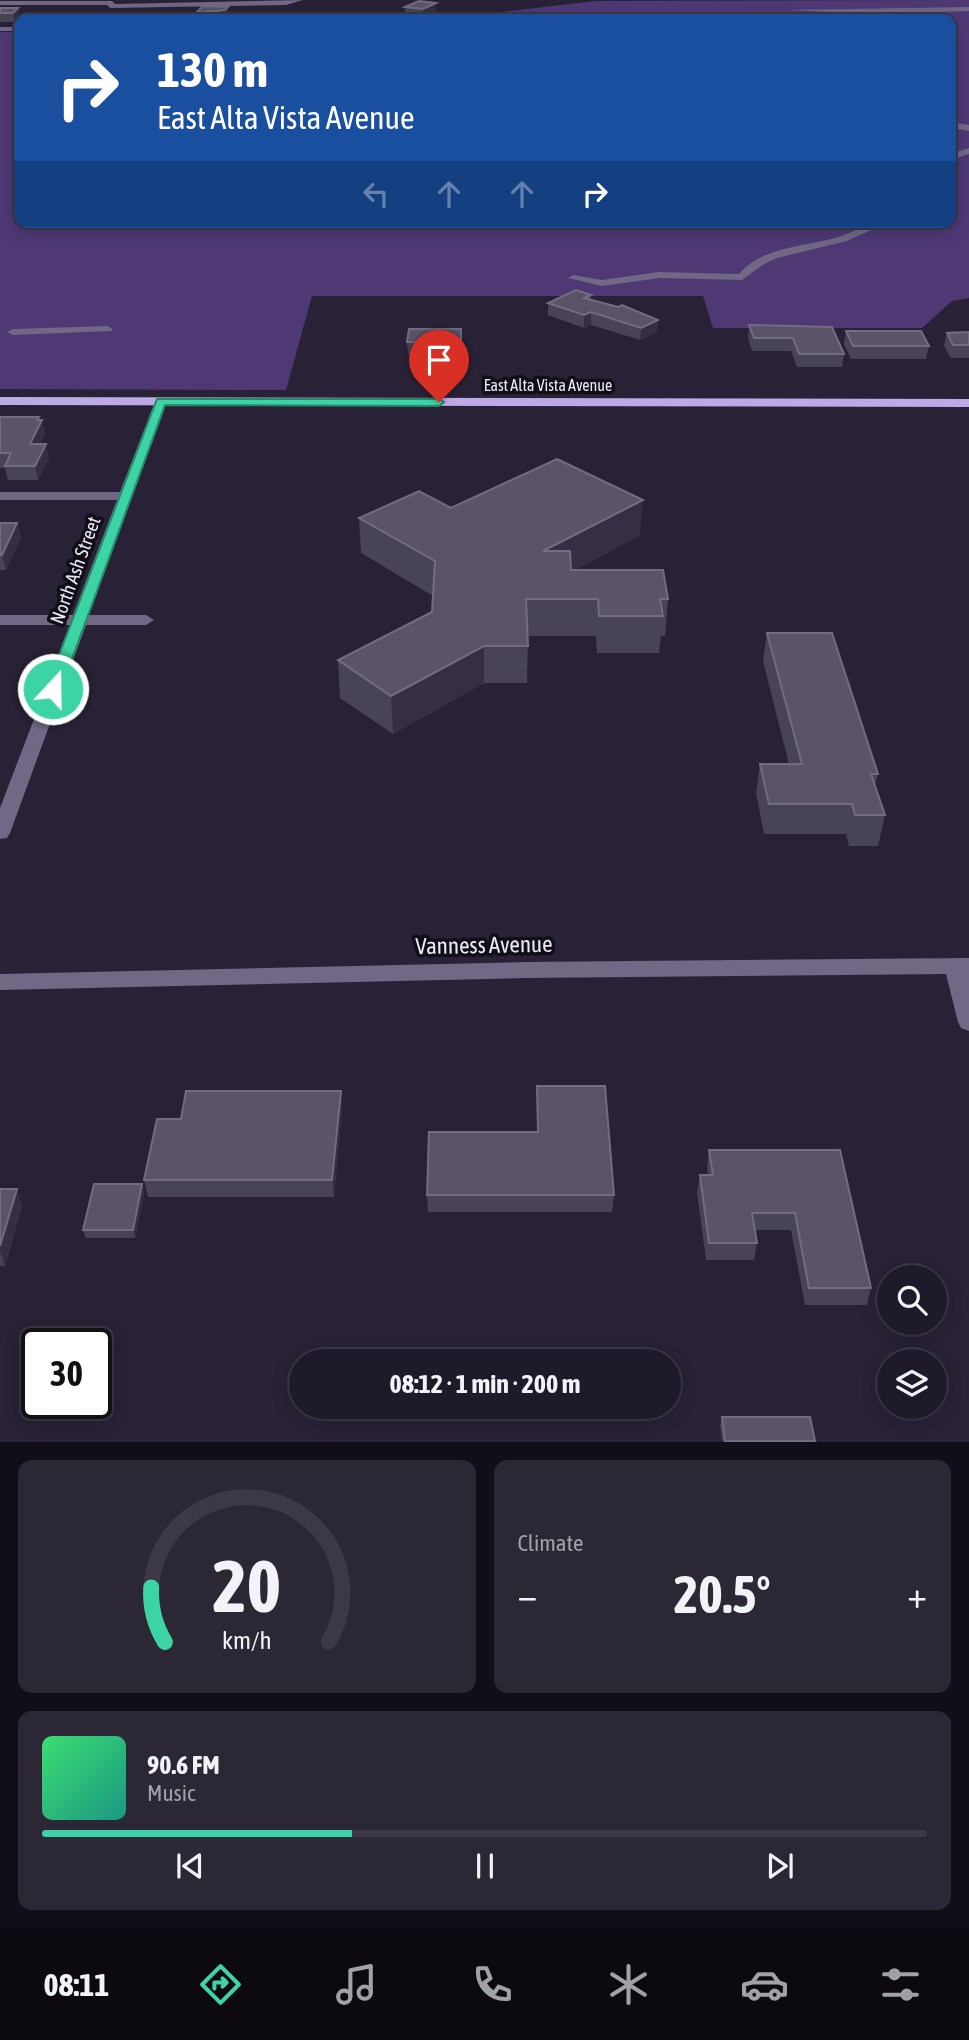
<!DOCTYPE html>
<meta charset="utf-8">
<style>
:root{--surface:#1f1a29;--page:#2c2735;--text:#f1f3f6;--muted:#a1a1a8;--line:#3c3846;--accent:#3cd4a4}
body{margin:0;font-family:"Asap Condensed",sans-serif;background:var(--page);color:var(--text);height:100vh;display:flex;flex-direction:column;font-size:26px;white-space:nowrap}
*{box-sizing:border-box;margin:0}
p{font-size:23px;color:var(--muted)}
.icon{flex:none;width:38px;height:38px;fill:none;stroke:currentColor;stroke-width:2;stroke-linecap:round;stroke-linejoin:round}
.map{position:relative;height:1442px;overflow:hidden}
.panel{display:flex;flex-direction:column;gap:18px;padding:18px;background:#110e17;flex:1}
.panel>*{flex:none}
.banner{position:absolute;left:14px;top:14px;width:942px;height:214px;border-radius:14px;box-shadow:0 4px 18px #0003,0 0 0 2px var(--line);background:#1a4fa0;color:#fff;overflow:hidden}
.tools{position:absolute;left:877px;top:1265px;display:grid;gap:14px}
.tools a{display:grid;place-items:center;width:70px;height:70px;border-radius:50%;background:var(--surface);box-shadow:0 4px 18px #0003,0 0 0 2px var(--line);font-size:35px}
.speed{position:absolute;left:21px;top:1328px;display:flex;gap:14px;font-size:35px;font-weight:700;text-align:center}
.speed>*{display:grid;place-content:center;width:91px;height:91px;border-radius:50%;background:var(--surface);box-shadow:0 4px 18px #0003,0 0 0 2px var(--line);line-height:1}
.speed .limit{border:4px solid #111;border-radius:10px;background:#fff;color:#111}
.pin{position:absolute;display:grid;place-items:center;width:60px;height:60px;color:#fff;margin:-72px -30px;border-radius:50% 50% 50% 0;rotate:-45deg;box-shadow:0 0 7px #0007}
.pin .icon{rotate:45deg}
.me{position:absolute;width:77px;margin:-38px;rotate:21deg;stroke-linejoin:round;filter:drop-shadow(0 0 5px #0008)}
.turn{display:flex;align-items:center;gap:24px;height:147px;padding:0 28px;font-size:32px}
.turn .icon{width:91px;height:91px;stroke-width:2.5}
.turn b{display:block;font-size:49px;line-height:60px}
.lanes{display:flex;align-items:center;height:66px;padding:0 28px;background:#0003;justify-content:center;gap:35px;direction:ltr}
.lanes .off{opacity:.35}
.big{font-size:52px;font-weight:700;line-height:1.1}
.panel .widget{flex:1;display:flex;flex-direction:column;justify-content:center;gap:10px;min-width:0;padding:0 24px;border-radius:14px;background:var(--page)}
.panel .dial{align-items:center;gap:0}
.dial svg{height:182px;overflow:visible;fill:none;stroke:var(--line);stroke-width:7;stroke-linecap:round;text-anchor:middle}
.dial text{fill:var(--text);stroke:none}
.song{display:flex;align-items:center;gap:21px}
.cover{width:84px;height:84px;border-radius:10px;background:linear-gradient(135deg,hsl(140 70% 55%),hsl(170 70% 35%))}
.played{height:7px;border-radius:4px;background:linear-gradient(90deg,var(--accent) 35%,var(--line) 35%)}
.keys{display:flex;justify-content:space-around;direction:ltr}
.heat{display:flex;justify-content:space-between;align-items:center;font-size:38px;direction:ltr}
.panel .tiles{flex:1;display:grid;gap:18px;grid-template-columns:1fr 1fr}
.widget:last-child{grid-column:span 2}
.trip{position:absolute;left:289px;top:1349px;width:392px;height:70px;border-radius:35px;background:var(--surface);box-shadow:0 4px 18px #0003,0 0 0 2px var(--line);font-weight:700;line-height:70px;text-align:center}
.menu{display:flex;height:112px;justify-content:space-around;align-items:center;background:#0c0a10;color:var(--muted)}
.menu .icon{width:49px;height:49px}
.menu .active{color:var(--accent)}
.menu b{font-size:32px;color:var(--text)}
.map>svg:first-child{display:block}
.green{fill:#4e3975}
.lines{fill:none;stroke-linecap:round;stroke-linejoin:round}
.minor{fill:#706885;fill-rule:evenodd}
.major{fill:#bbaae5;fill-rule:evenodd}
.wall{fill:#494358}
.shaded-wall{fill:#352e44}
.building{fill:#5b5469;stroke:#726c7f;stroke-width:2}
.route{fill:#3cd4a4;stroke:#278a6b;stroke-width:2}
.labels{text-anchor:middle;dominant-baseline:central;stroke-width:7;stroke-linejoin:round;paint-order:stroke}
.far-street-label{font-size:16px;fill:#ede9f7;stroke:#100e17}
.street-label{font-size:19px;fill:#ede9f7;stroke:#100e17}
.near-street-label{font-size:23px;fill:#ede9f7;stroke:#100e17}
</style>
<div class="map">
<svg width="969" height="1442" viewBox="0 0 969 1442">
<rect width="100%" height="100%" fill="#292237"/>
<!-- green -->
<path class="green" d="M969,0V298L952,301L922,328H713L703,296H312L286,390L0,389V32H19V222H950V19H472L494,13L596,1Z"/>
<g class="lines">
<!-- minor -->
<g class="minor">
<path d="M303,0L286,5L110,8L107,5H0V1H112L115,4Z"/>
<path d="M969,7V11L882,14L785,10Z"/>
<rect x="0" y="27" width="19" height="4"/>
<path d="M950,122L969,125V131L950,128Z"/>
<path d="M969,148V154L950,160V154Z"/>
<path d="M874,222H889L847,241L777,258L764,264L742,280L659,278L602,286L568,278L573,275L602,280L659,272L739,274C763,246 805,247 838,237C850,233 862,227 874,222Z"/>
<path d="M107,326L113,329L111,331L13,335L7,332L13,329Z"/>
<path d="M161,398L167,402L89,615H146L154,620L146,625H86L10,833L7,838L0,839V808L70,625H0V615H73L117,500H0V492H120L155,402Z"/>
<path d="M969,958V1031L961,1028L958,1022L946,974L527,978L0,990V974L527,962Z"/>
</g>
<!-- major -->
<path class="major" d="M0,397L969,399V407L0,405Z"/>
</g>
<!-- wall -->
<g class="wall">
<path d="M405,7L436,11L423,17L405,15Z"/>
<path d="M0,8H18L20,17L15,22H0Z"/>
<path d="M591,295V300L658,320L657,332L640,340L591,325L584,328L548,315V303Z"/>
<path d="M749,325L844,354L842,367H797L791,351H752L748,338Z"/>
<path d="M461,329V355H408L407,342Z"/>
<path d="M846,331L929,346L926,359H851L844,344Z"/>
<path d="M969,332V358H951L944,346L947,333Z"/>
<path d="M0,417H39L45,434L40,444L49,458L38,480H8L5,468H0Z"/>
<path d="M451,508L640,535L575,570L668,599L665,636H661L659,653H597L596,636H528L527,683H484L393,734L340,698L338,660L432,612L433,596L361,553L359,518Z"/>
<path d="M0,523H17L21,538L6,570H0Z"/>
<path d="M767,633L878,774L875,786L885,815L878,846H849L846,834H764L756,793L760,764H789L763,661Z"/>
<path d="M537,1086L614,1195L612,1212H428L427,1195L537,1132Z"/>
<path d="M341,1091L342,1108L334,1197H148L144,1180L181,1119Z"/>
<path d="M709,1150H840L871,1288L867,1305H805L791,1230H755L757,1243L754,1260H706L697,1192L700,1175H708L707,1167Z"/>
<path d="M142,1184L144,1193L135,1238H86L83,1230Z"/>
<path d="M0,1189L22,1206L5,1266H0Z"/>
<path d="M722,1417L815,1441H722L720,1426Z"/>
</g>
<!-- shaded-wall -->
<g class="shaded-wall">
<path d="M436,3V11L423,17V9Z"/>
<path d="M228,7L229,15L226,19H197L196,13Z"/>
<path d="M18,8L20,17L15,22L13,13Z"/>
<path d="M591,312V325L584,328V315Z"/>
<path d="M658,320L657,332L640,340L641,328Z"/>
<path d="M39,417L40,424L42,420L45,434L33,458L30,444Z"/>
<path d="M46,444L49,458L38,480L35,466Z"/>
<path d="M643,500L640,535L542,587L543,551Z"/>
<path d="M17,523L21,538L6,570L2,555Z"/>
<path d="M484,646V683L393,734L391,696Z"/>
<path d="M341,1091L342,1108L334,1197L332,1180Z"/>
<path d="M142,1184L144,1193L135,1238L133,1230Z"/>
<path d="M17,1189L22,1206L5,1266L0,1252V1246Z"/>
</g>
<!-- building -->
<g class="building">
<path d="M419,1L436,3L423,9L405,7Z"/>
<path d="M203,6L228,7L225,10L196,13Z"/>
<path d="M0,8H18L13,13H0Z"/>
<path d="M576,290L591,295L584,298L618,307L622,305L658,320L641,328L591,312L584,315L548,303Z"/>
<path d="M749,325L832,327L844,354H799L793,338H754Z"/>
<path d="M409,329H461V342H407Z"/>
<path d="M846,331H921L929,346H853Z"/>
<path d="M969,332V345H953L947,333Z"/>
<path d="M0,417H39L37,420H42L30,444H46L35,466H5L11,453H0Z"/>
<path d="M557,459L643,500L543,551H570L571,570H663L668,599H660L663,616H599L598,599H526L528,646H484L391,696L338,660L432,612L435,561L359,518L419,491L451,508Z"/>
<path d="M0,523H17L2,555H0Z"/>
<path d="M767,633H832L878,774H871L885,815H855L852,804H769L760,764H802Z"/>
<path d="M537,1086H605L614,1195H427L429,1132H538Z"/>
<path d="M186,1091H341L332,1180H144L157,1119H181Z"/>
<path d="M709,1150H840L871,1288H809L795,1213H752L757,1243H709L700,1175H713Z"/>
<path d="M94,1184H142L133,1230H83Z"/>
<path d="M0,1189H17L0,1246Z"/>
<path d="M722,1417H810L815,1441H725Z"/>
</g>
<!-- route -->
<path class="route" d="M157,399H439L444,402L439,406L165,405L61,689L53,694L48,692L46,689Z"/>
<g class="labels">
<!-- far-street labels -->
<g class="far-street-label">
<text x="548" y="385">East Alta Vista Avenue</text>
</g>
<!-- street labels -->
<g class="street-label">
<text transform="translate(75 570) rotate(-70)">North Ash Street</text>
</g>
<!-- near-street labels -->
<g class="near-street-label">
<text transform="translate(484 945) rotate(-1)">Vanness Avenue</text>
</g>
</g>
</svg>
<div class="tools">
<a><svg class="icon" aria-label="search" viewBox="0 0 24 24"><circle cx="10" cy="10" r="6"/><path d="M15 15l6 6"/></svg></a>
<a><svg class="icon" aria-label="layers" viewBox="0 0 24 24"><path d="M12 4l9 5-9 5-9-5zM3 14l9 5 9-5"/></svg></a>
</div>
<div class="speed"><div class="limit">30</div></div>
<div class="pin" style="left:439px;top:402px;background:#d93025"><svg class="icon" aria-label="arrive" viewBox="0 0 24 24"><path d="M6 21V4h12l-3 4 3 4H6"/></svg></div>
<svg class="me" style="left:53px;top:689px" viewBox="-20 -20 40 40"><circle r="17" fill="#3cd4a4" stroke="#fff" stroke-width="3"/><path d="M0-11L8 9 0 5-8 9z" fill="#fff"/></svg>
<div class="trip">08:12 · 1 min · 200 m</div>
<div class="banner">
<div class="turn"><svg class="icon" aria-label="right" viewBox="0 0 24 24"><path d="M7 20v-9h11M14 6l5 5-5 5"/></svg><div><b>130 m</b>East Alta Vista Avenue</div></div>
<div class="lanes"><svg class="icon off" aria-label="left" viewBox="0 0 24 24"><path d="M17 20v-9H6M10 6l-5 5 5 5"/></svg><svg class="icon off" aria-label="ahead" viewBox="0 0 24 24"><path d="M12 20V5M6 11l6-6 6 6"/></svg><svg class="icon off" aria-label="ahead" viewBox="0 0 24 24"><path d="M12 20V5M6 11l6-6 6 6"/></svg><svg class="icon" aria-label="right" viewBox="0 0 24 24"><path d="M7 20v-9h11M14 6l5 5-5 5"/></svg></div>
</div>
</div>
<section class="panel">
<div class="tiles">
<div class="widget dial"><svg viewBox="0 0 100 80">
<path d="M14 69A42 42 0 1 1 86 69"/>
<path d="M14 69A42 42 0 0 1 8 45" stroke="#3cd4a4"/>
<text x="50" y="56" font-size="32" font-weight="700">20</text>
<text x="50" y="72" font-size="11">km/h</text>
</svg></div>
<div class="widget"><p>Climate</p>
<div class="heat"><a>−</a><b class="big">20.5°</b><a>+</a></div>
</div>
<div class="widget">
<div class="song"><i class="cover"></i><div><b>90.6 FM</b><p>Music</p></div></div>
<div class="played"></div>
<div class="keys"><svg class="icon" aria-label="previous" viewBox="0 0 24 24"><path d="M18 5L8 12l10 7zM5 5v14"/></svg><svg class="icon" aria-label="pause" viewBox="0 0 24 24"><path d="M8 5v14M16 5v14"/></svg><svg class="icon" aria-label="next" viewBox="0 0 24 24"><path d="M6 5l10 7-10 7zM19 5v14"/></svg></div>
</div>
</div>
</section>
<nav class="menu">
<b>08:11</b>
<svg class="icon active" aria-label="directions" viewBox="0 0 24 24"><path d="M12 3l9 9-9 9-9-9zM9 14v-3h6M13 9l2 2-2 2"/></svg>
<svg class="icon" aria-label="music" viewBox="0 0 24 24"><path d="M9 18V5l10-2v13"/><circle cx="6" cy="18" r="3"/><circle cx="16" cy="16" r="3"/></svg>
<svg class="icon" aria-label="phone" viewBox="0 0 24 24"><path d="M5 4h4l2 5-3 2q2 4 5 5l2-3 5 2v4C11 20 4 13 5 4z"/></svg>
<svg class="icon" aria-label="climate" viewBox="0 0 24 24"><path d="M12 3v18M4 7l16 10M4 17L20 7"/></svg>
<svg class="icon" aria-label="car" viewBox="0 0 24 24"><path d="M5 17H2v-5l4-1 3-4h7l3 4 3 1v5h-3M9 17h6M6 11h13"/><circle cx="7" cy="17" r="2"/><circle cx="17" cy="17" r="2"/></svg>
<svg class="icon" aria-label="filters" viewBox="0 0 24 24"><path d="M4 7h16M4 17h16"/><circle cx="9" cy="7" r="2"/><circle cx="15" cy="17" r="2"/></svg>
</nav>
